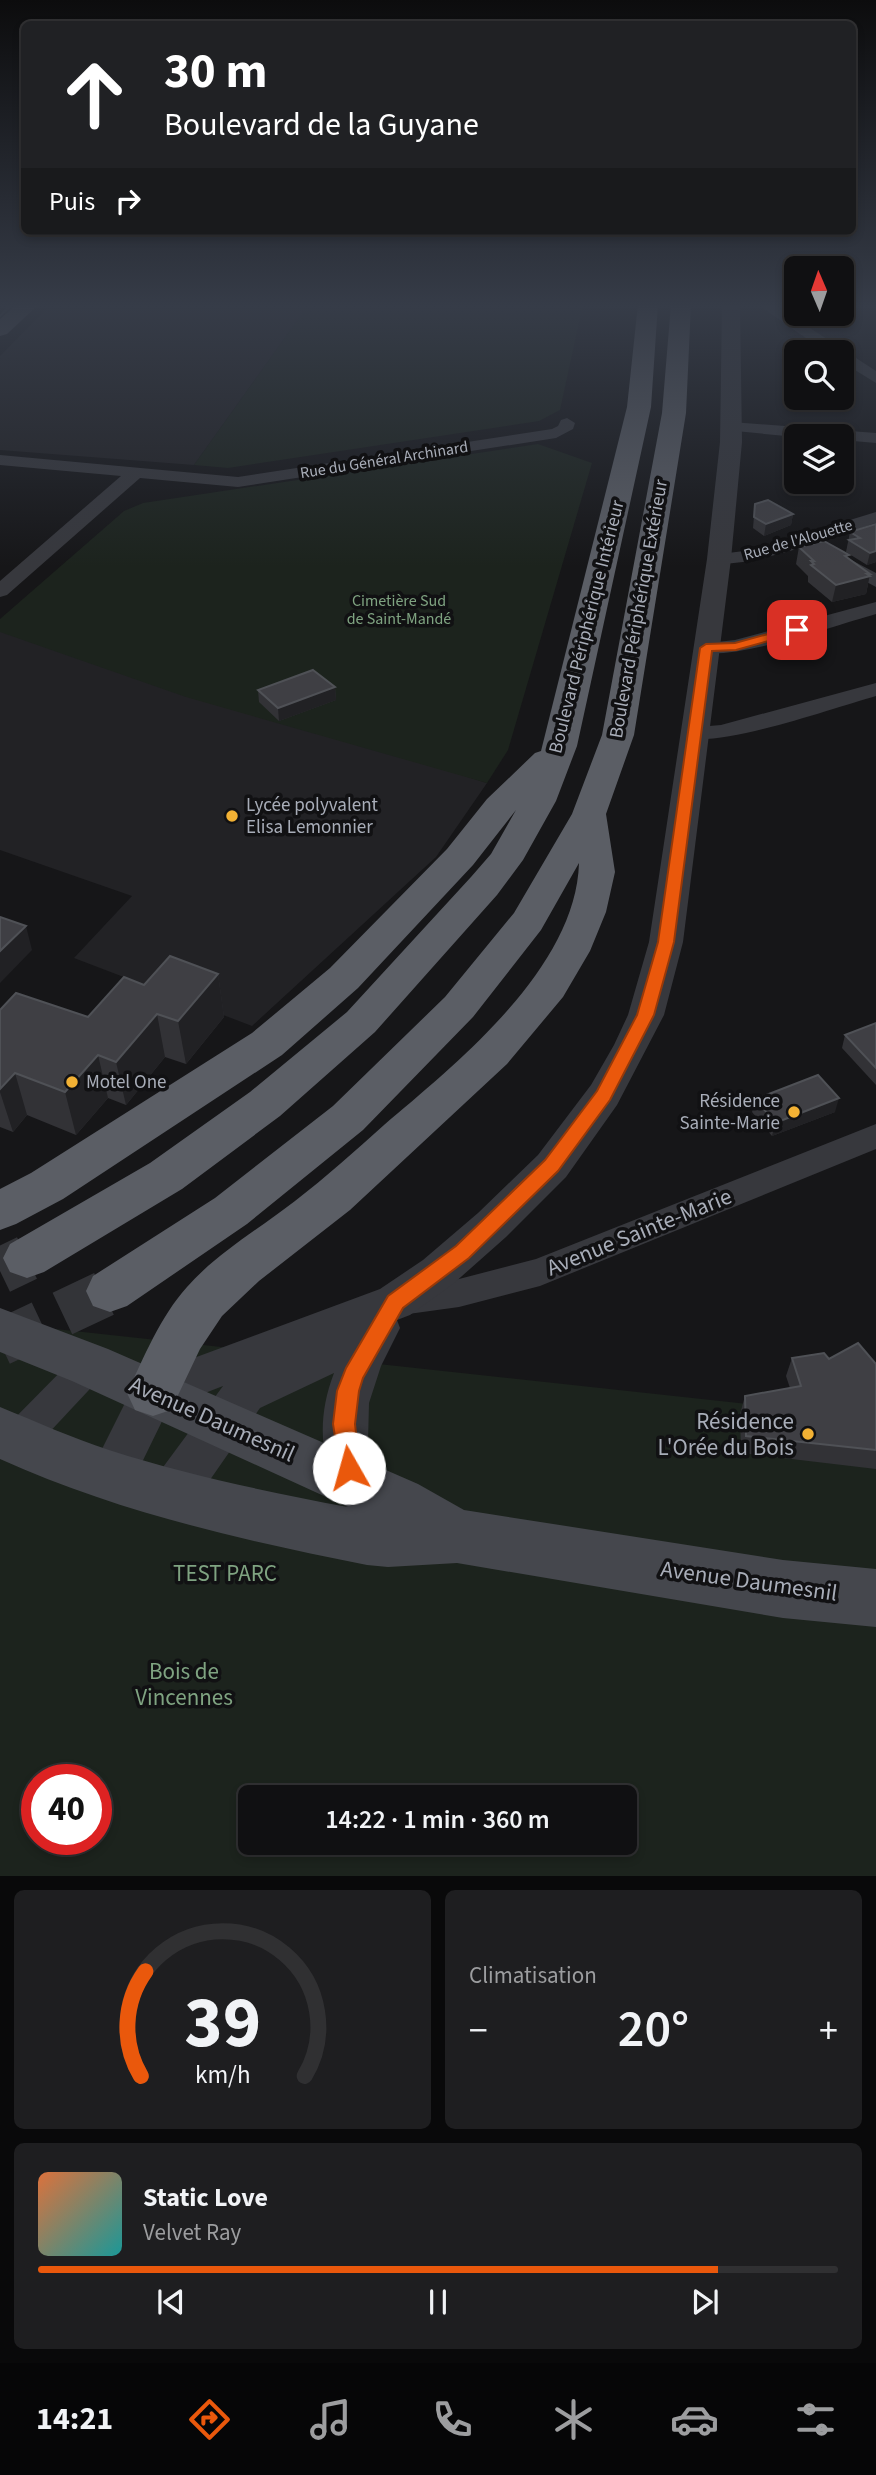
<!DOCTYPE html>
<html lang="fr">
<meta charset="utf-8">
<style>
:root{--surface:#101012;--page:#1e1e20;--text:#f1f3f6;--muted:#9c9d9f;--line:#303032;--accent:#ea580c}
body{margin:0;font-family:"Source Sans 3",sans-serif;background:var(--page);color:var(--text);height:100vh;display:flex;flex-direction:column;font-size:26px;white-space:nowrap}
*{box-sizing:border-box;margin:0}
p{font-size:23px;color:var(--muted)}
.icon{flex:none;width:38px;height:38px;fill:none;stroke:currentColor;stroke-width:2;stroke-linecap:round;stroke-linejoin:round}
.map{position:relative;height:1876px;overflow:hidden}
.drawer{display:flex;flex-direction:column;gap:14px;padding:14px;background:#09090a;flex:1}
.drawer>*{flex:none}
.guide{position:absolute;left:21px;top:21px;width:835px;height:214px;border-radius:10px;box-shadow:0 4px 10px #0003,0 0 0 2px var(--line);background:#202124;color:#fff;overflow:hidden}
.needle{width:46px;rotate:358deg}
.buttons{position:absolute;left:784px;top:256px;display:grid;gap:14px}
.buttons a{display:grid;place-items:center;width:70px;height:70px;border-radius:10px;background:var(--surface);box-shadow:0 4px 10px #0003,0 0 0 2px var(--line);font-size:35px}
.speed{position:absolute;left:21px;top:1764px;display:flex;gap:14px;font-size:35px;font-weight:700;text-align:center}
.speed>*{display:grid;place-content:center;width:91px;height:91px;border-radius:50%;background:var(--surface);box-shadow:0 4px 10px #0003,0 0 0 2px var(--line);line-height:1}
.speed .limit{border:10px solid #d22;background:#fff;color:#111}
.pin{position:absolute;display:grid;place-items:center;width:60px;height:60px;color:#fff;margin:-30px;border-radius:14px;box-shadow:0 4px 10px #0006}
.me{position:absolute;width:77px;margin:-38px;rotate:353deg;stroke-linejoin:round;filter:drop-shadow(0 0 5px #0008)}
.turn{display:flex;align-items:center;gap:24px;height:147px;padding:0 28px;font-size:32px}
.turn .icon{width:91px;height:91px;stroke-width:2.5}
.turn b{display:block;font-size:49px;line-height:60px}
.then{display:flex;align-items:center;height:66px;padding:0 28px;background:#0003;gap:14px;font-size:26px}
.big{font-size:52px;font-weight:600;line-height:1.1}
.drawer .tile{flex:1;display:flex;flex-direction:column;justify-content:center;gap:10px;min-width:0;padding:0 24px;border-radius:10px;background:var(--page)}
.drawer .dial{align-items:center;gap:0}
.dial svg{height:182px;overflow:visible;fill:none;stroke:var(--line);stroke-width:7;stroke-linecap:round;text-anchor:middle}
.dial text{fill:var(--text);stroke:none}
.song{display:flex;align-items:center;gap:21px}
.cover{width:84px;height:84px;border-radius:10px;background:linear-gradient(135deg,hsl(20 70% 55%),hsl(180 70% 35%))}
.played{height:7px;border-radius:4px;background:linear-gradient(90deg,var(--accent) 85%,var(--line) 85%)}
.keys{display:flex;justify-content:space-around;direction:ltr}
.heat{display:flex;justify-content:space-between;align-items:center;font-size:38px;direction:ltr}
.drawer .tiles{flex:1;display:grid;gap:14px;grid-template-columns:1fr 1fr}
.tile:last-child{grid-column:span 2}
.trip{position:absolute;left:238px;top:1785px;width:399px;height:70px;border-radius:10px;background:var(--surface);box-shadow:0 4px 10px #0003,0 0 0 2px var(--line);font-weight:600;line-height:70px;text-align:center}
.dock{display:flex;height:112px;justify-content:space-around;align-items:center;background:#060607;color:var(--muted)}
.dock .icon{width:49px;height:49px}
.dock .selected{color:var(--accent)}
.dock b{font-size:32px;color:var(--text)}
.map>svg:first-child{display:block}
.built{fill:#222225}
.green{fill:#1c231d;fill-rule:evenodd}
.lines{fill:none;stroke-linecap:round;stroke-linejoin:round}
.trunk-tunnel{stroke:#333438;stroke-width:46;stroke-dasharray:46 23;stroke-linecap:butt}
.minor{fill:#37383d;fill-rule:evenodd}
.tertiary{fill:#37383d;fill-rule:evenodd}
.secondary{fill:#45474d;fill-rule:evenodd}
.primary{fill:#53555c;fill-rule:evenodd}
.trunk{fill:#5b5e65;fill-rule:evenodd}
.tram{stroke:#4a4c52;stroke-width:2}
.wall{fill:#323236}
.shaded-wall{fill:#212124}
.building{fill:#3f3f44;stroke:#4f5156;stroke-width:2}
.route{fill:#ea580c;stroke:#983908;stroke-width:2}
.poi-dot{fill:#f2b134;stroke:#111113;stroke-width:2.5}
.labels{text-anchor:middle;dominant-baseline:central;stroke-width:7;stroke-linejoin:round;paint-order:stroke}
.far-street-label{font-size:16px;fill:#a8adb8;stroke:#111113}
.far-park-label{font-size:16px;fill:#7fa381;stroke:#111113}
.street-label{font-size:19px;fill:#a8adb8;stroke:#111113}
.poi-label{font-size:19px;fill:#a8adb8;stroke:#111113;text-anchor:start}
.near-street-label{font-size:23px;fill:#a8adb8;stroke:#111113}
.near-poi-label{font-size:23px;fill:#a8adb8;stroke:#111113;text-anchor:end}
.near-park-label{font-size:23px;fill:#7fa381;stroke:#111113}
</style>
<div class="map">
<svg width="876" height="1877" viewBox="0 0 876 1877">
<rect width="100%" height="100%" fill="#161618"/>
<!-- built -->
<g class="built">
<path d="M51,304H309L194,465L0,450V356Z"/>
<path d="M0,631L487,783L436,857L252,1026L74,958L132,896L0,850Z"/>
</g>
<!-- green -->
<g class="green">
<path d="M309,304H583L560,410L539,421L228,468L194,465Z"/>
<path d="M538,444L592,463L508,750L487,783L186,697L0,632V619L124,511L143,503Z"/>
<path d="M0,1323L876,1418V1876H0ZM37,1780H96V1839H37ZM250,1797H625V1843H250Z"/>
</g>
<g class="lines">
<!-- trunk-tunnel -->
<g class="trunk-tunnel">
<path d="M0,1271L27,1258"/>
<path d="M0,1343L110,1291"/>
</g>
<!-- minor -->
<g class="minor">
<path d="M757,304H773L876,371V383L842,362V352H826Z"/>
<path d="M567,418L575,423L573,429L556,438L238,487L140,478L7,595L0,597V581L121,476L0,465V455L238,477L552,429L558,426L561,420Z"/>
<path d="M731,422L876,433V443L842,440V436L796,437L725,430L723,427Z"/>
<path d="M876,512V523C851,531 725,578 710,559L712,555L752,550Z"/>
<path d="M838,553L876,573V587L831,563L829,559L831,555Z"/>
<path d="M876,602V614C837,625 734,661 699,652L696,648L699,644L735,640Z"/>
<path d="M876,683V696C833,708 724,747 686,738L683,733L686,728L721,725Z"/>
<path d="M876,1124V1149L540,1286L459,1307L401,1315L389,1311L384,1301L389,1291L401,1287L459,1279L536,1259Z"/>
<path d="M90,1349L102,1354L107,1365L102,1376L30,1453L17,1458L4,1453L0,1439L4,1429L78,1354Z"/>
</g>
<!-- tertiary -->
<path class="tertiary" d="M722,304H740L742,442L731,559L683,942L664,1015L617,1105L566,1177L506,1237L453,1284L410,1315L397,1320L400,1328L381,1366L369,1403L368,1442L378,1483L372,1499L355,1505L338,1499C320,1457 317,1417 334,1373L260,1408L189,1510L172,1517L155,1510L149,1494L155,1478L223,1386L169,1407L127,1493L111,1499L95,1493L88,1477L137,1379L380,1289L423,1260L478,1213L538,1155L591,1085L614,1045L628,1015L649,942L707,559L720,442Z"/>
<!-- secondary -->
<path class="secondary" d="M0,1308L108,1349L418,1484L464,1510L783,1560L876,1569V1627L783,1618L457,1563L388,1567L367,1565C242,1540 117,1512 0,1459V1407C37,1422 72,1438 109,1450C187,1475 268,1492 348,1507L72,1381L0,1352Z"/>
<!-- primary -->
<path class="primary" d="M17,304H39L7,334L0,336V319Z"/>
<!-- trunk -->
<g class="trunk">
<path d="M638,304H658L651,407L577,746L556,801L523,860L497,895L375,1032L280,1116L182,1189L44,1272L27,1278L10,1272L3,1258L10,1244L150,1163L250,1092L347,1012L471,877L491,854L516,810L473,865L358,988L282,1055L63,1199L16,1224L0,1230V1189L31,1173L252,1033L330,968L447,849L487,799L535,753L541,751L627,407Z"/>
<path d="M671,304H691L686,413L634,735L606,814L615,872L606,912L590,951L563,997L507,1064L350,1210L259,1281L222,1316L200,1349L171,1410L153,1416L135,1410L127,1393C144,1357 160,1317 187,1287C218,1252 259,1229 295,1201C326,1177 355,1151 384,1125C457,1063 576,968 579,863L541,930L473,1017L363,1130L247,1224L127,1306L110,1312L93,1306L86,1291L93,1276L215,1198L333,1106L445,997L514,913L572,814L602,735L662,413Z"/>
</g>
<!-- tram -->
<path class="tram" d="M0,316L12,304"/>
</g>
<!-- wall -->
<g class="wall">
<path d="M755,504L793,514L791,525L764,536L753,528Z"/>
<path d="M876,524V562L867,565L846,552L850,532Z"/>
<path d="M799,547L848,558L870,574L866,594L832,602L808,582V576L796,564Z"/>
<path d="M335,687L336,700L279,721L259,702L258,690Z"/>
<path d="M218,974L224,1017L186,1064L165,1057L126,1105L108,1098L76,1135L27,1115L13,1132L0,1127V1010L88,1017L144,985Z"/>
<path d="M876,1023V1085L842,1048L845,1035Z"/>
<path d="M756,1099L835,1112L772,1136L752,1112Z"/>
<path d="M792,1358L829,1359L876,1364V1469L741,1453L740,1414L745,1396L790,1388L786,1376Z"/>
</g>
<!-- shaded-wall -->
<g class="shaded-wall">
<path d="M793,514L791,525L764,536L766,524Z"/>
<path d="M876,551V562L867,565L870,553Z"/>
<path d="M870,574L866,594L832,602L836,585Z"/>
<path d="M335,687L336,700L279,721L278,708Z"/>
<path d="M26,926L32,950L0,983V951Z"/>
<path d="M218,974L224,1017L186,1064L178,1021Z"/>
<path d="M157,1014L165,1057L126,1105L116,1062Z"/>
<path d="M98,1055L108,1098L76,1135L65,1092Z"/>
<path d="M15,1073L27,1115L13,1132L0,1092V1089Z"/>
<path d="M839,1098L835,1112L772,1136L775,1123Z"/>
</g>
<!-- building -->
<g class="building">
<path d="M768,500L793,514L766,524L754,517L755,504Z"/>
<path d="M876,524V551L870,553L849,540L860,538L850,532Z"/>
<path d="M824,541L849,555L845,556L870,574H867L870,576L836,585L811,565L814,564L811,561H814L799,547Z"/>
<path d="M313,670L335,687L278,708L258,690Z"/>
<path d="M0,917L26,926L0,951Z"/>
<path d="M170,956L218,974L178,1021L157,1014L116,1062L98,1055L65,1092L15,1073L0,1089V1010L16,993L88,1017L124,977L144,985Z"/>
<path d="M876,1023V1068L845,1035Z"/>
<path d="M818,1075L839,1098L775,1123L756,1099Z"/>
<path d="M858,1343L876,1364V1450L746,1436L745,1396L801,1386L792,1358L824,1353L829,1359Z"/>
</g>
<!-- sky -->
<linearGradient id="sky" x2="0" y2="1"><stop stop-color="#0c0c0d"/><stop offset="0.54" stop-color="#363c48"/><stop offset="1" stop-color="#363c48" stop-opacity="0"/></linearGradient>
<rect width="876" height="567" fill="url(#sky)"/>
<!-- route -->
<path class="route" d="M797,626L801,627V632L736,650L712,651L674,942L654,1015L610,1100L558,1171L469,1258L403,1308L363,1378L359,1391L355,1424L360,1468L357,1475L349,1478L341,1475L333,1424L337,1391L346,1368L388,1296L456,1246L545,1160L597,1091L637,1015L658,942L700,648L706,644L735,643Z"/>
<!-- markers -->
<g class="poi-dot">
<circle cx="232" cy="816" r="7"/>
<circle cx="72" cy="1082" r="7"/>
<circle cx="794" cy="1112" r="7"/>
<circle cx="808" cy="1434" r="7"/>
</g>
<g class="labels">
<!-- far-street labels -->
<g class="far-street-label">
<text transform="translate(384 460) rotate(-9)">Rue du Général Archinard</text>
<text transform="translate(798 540) rotate(-16)">Rue de l'Alouette</text>
</g>
<!-- far-park labels -->
<g class="far-park-label">
<text x="399" y="601">Cimetière Sud<tspan x="399" dy="18">de Saint-Mandé</tspan></text>
</g>
<!-- street labels -->
<g class="street-label">
<text transform="translate(639 609) rotate(-80)">Boulevard Périphérique Extérieur</text>
<text transform="translate(587 627) rotate(-76)">Boulevard Périphérique Intérieur</text>
</g>
<!-- poi labels -->
<g class="poi-label">
<text x="246" y="805">Lycée polyvalent<tspan x="246" dy="22">Elisa Lemonnier</tspan></text>
<text x="86" y="1082">Motel One</text>
<text x="780" y="1101" text-anchor="end">Résidence<tspan x="780" dy="22">Sainte-Marie</tspan></text>
</g>
<!-- near-street labels -->
<g class="near-street-label">
<text transform="translate(639 1232) rotate(-22)">Avenue Sainte-Marie</text>
<text transform="translate(212 1419) rotate(24)">Avenue Daumesnil</text>
<text transform="translate(749 1581) rotate(8)">Avenue Daumesnil</text>
</g>
<!-- near-poi labels -->
<g class="near-poi-label">
<text x="794" y="1421">Résidence<tspan x="794" dy="26">L'Orée du Bois</tspan></text>
</g>
<!-- near-park labels -->
<g class="near-park-label">
<text x="225" y="1573">TEST PARC</text>
<text x="184" y="1671">Bois de<tspan x="184" dy="26">Vincennes</tspan></text>
</g>
</g>
</svg>
<div class="buttons">
<a><svg class="needle" viewBox="-14 -14 28 28"><path d="M0-13l5 13h-10z" fill="#e53935"/><path d="M0 13l5-13h-10z" fill="#9c9d9f"/></svg></a>
<a><svg class="icon" aria-label="search" viewBox="0 0 24 24"><circle cx="10" cy="10" r="6"/><path d="M15 15l6 6"/></svg></a>
<a><svg class="icon" aria-label="layers" viewBox="0 0 24 24"><path d="M12 4l9 5-9 5-9-5zM3 14l9 5 9-5"/></svg></a>
</div>
<div class="speed"><div class="limit">40</div></div>
<div class="pin" style="left:797px;top:630px;background:#d93025"><svg class="icon" aria-label="arrive" viewBox="0 0 24 24"><path d="M6 21V4h12l-3 4 3 4H6"/></svg></div>
<svg class="me" style="left:349px;top:1468px" viewBox="-20 -20 40 40"><circle r="19" fill="#fff"/><path d="M0-13L10 11 0 6-10 11z" fill="#ea580c"/></svg>
<div class="trip">14:22 · 1 min · 360 m</div>
<div class="guide">
<div class="turn"><svg class="icon" aria-label="ahead" viewBox="0 0 24 24"><path d="M12 20V5M6 11l6-6 6 6"/></svg><div><b>30 m</b>Boulevard de la Guyane</div></div>
<div class="then">Puis<svg class="icon" aria-label="right" viewBox="0 0 24 24"><path d="M7 20v-9h11M14 6l5 5-5 5"/></svg></div>
</div>
</div>
<section class="drawer">
<div class="tiles">
<div class="tile dial"><svg viewBox="0 0 100 80">
<path d="M14 69A42 42 0 1 1 86 69"/>
<path d="M14 69A42 42 0 0 1 16 23" stroke="#ea580c"/>
<text x="50" y="56" font-size="32" font-weight="700">39</text>
<text x="50" y="72" font-size="11">km/h</text>
</svg></div>
<div class="tile"><p>Climatisation</p>
<div class="heat"><a>−</a><b class="big">20°</b><a>+</a></div>
</div>
<div class="tile">
<div class="song"><i class="cover"></i><div><b>Static Love</b><p>Velvet Ray</p></div></div>
<div class="played"></div>
<div class="keys"><svg class="icon" aria-label="previous" viewBox="0 0 24 24"><path d="M18 5L8 12l10 7zM5 5v14"/></svg><svg class="icon" aria-label="pause" viewBox="0 0 24 24"><path d="M8 5v14M16 5v14"/></svg><svg class="icon" aria-label="next" viewBox="0 0 24 24"><path d="M6 5l10 7-10 7zM19 5v14"/></svg></div>
</div>
</div>
</section>
<nav class="dock">
<b>14:21</b>
<svg class="icon selected" aria-label="directions" viewBox="0 0 24 24"><path d="M12 3l9 9-9 9-9-9zM9 14v-3h6M13 9l2 2-2 2"/></svg>
<svg class="icon" aria-label="music" viewBox="0 0 24 24"><path d="M9 18V5l10-2v13"/><circle cx="6" cy="18" r="3"/><circle cx="16" cy="16" r="3"/></svg>
<svg class="icon" aria-label="phone" viewBox="0 0 24 24"><path d="M5 4h4l2 5-3 2q2 4 5 5l2-3 5 2v4C11 20 4 13 5 4z"/></svg>
<svg class="icon" aria-label="climate" viewBox="0 0 24 24"><path d="M12 3v18M4 7l16 10M4 17L20 7"/></svg>
<svg class="icon" aria-label="car" viewBox="0 0 24 24"><path d="M5 17H2v-5l4-1 3-4h7l3 4 3 1v5h-3M9 17h6M6 11h13"/><circle cx="7" cy="17" r="2"/><circle cx="17" cy="17" r="2"/></svg>
<svg class="icon" aria-label="filters" viewBox="0 0 24 24"><path d="M4 7h16M4 17h16"/><circle cx="9" cy="7" r="2"/><circle cx="15" cy="17" r="2"/></svg>
</nav>
